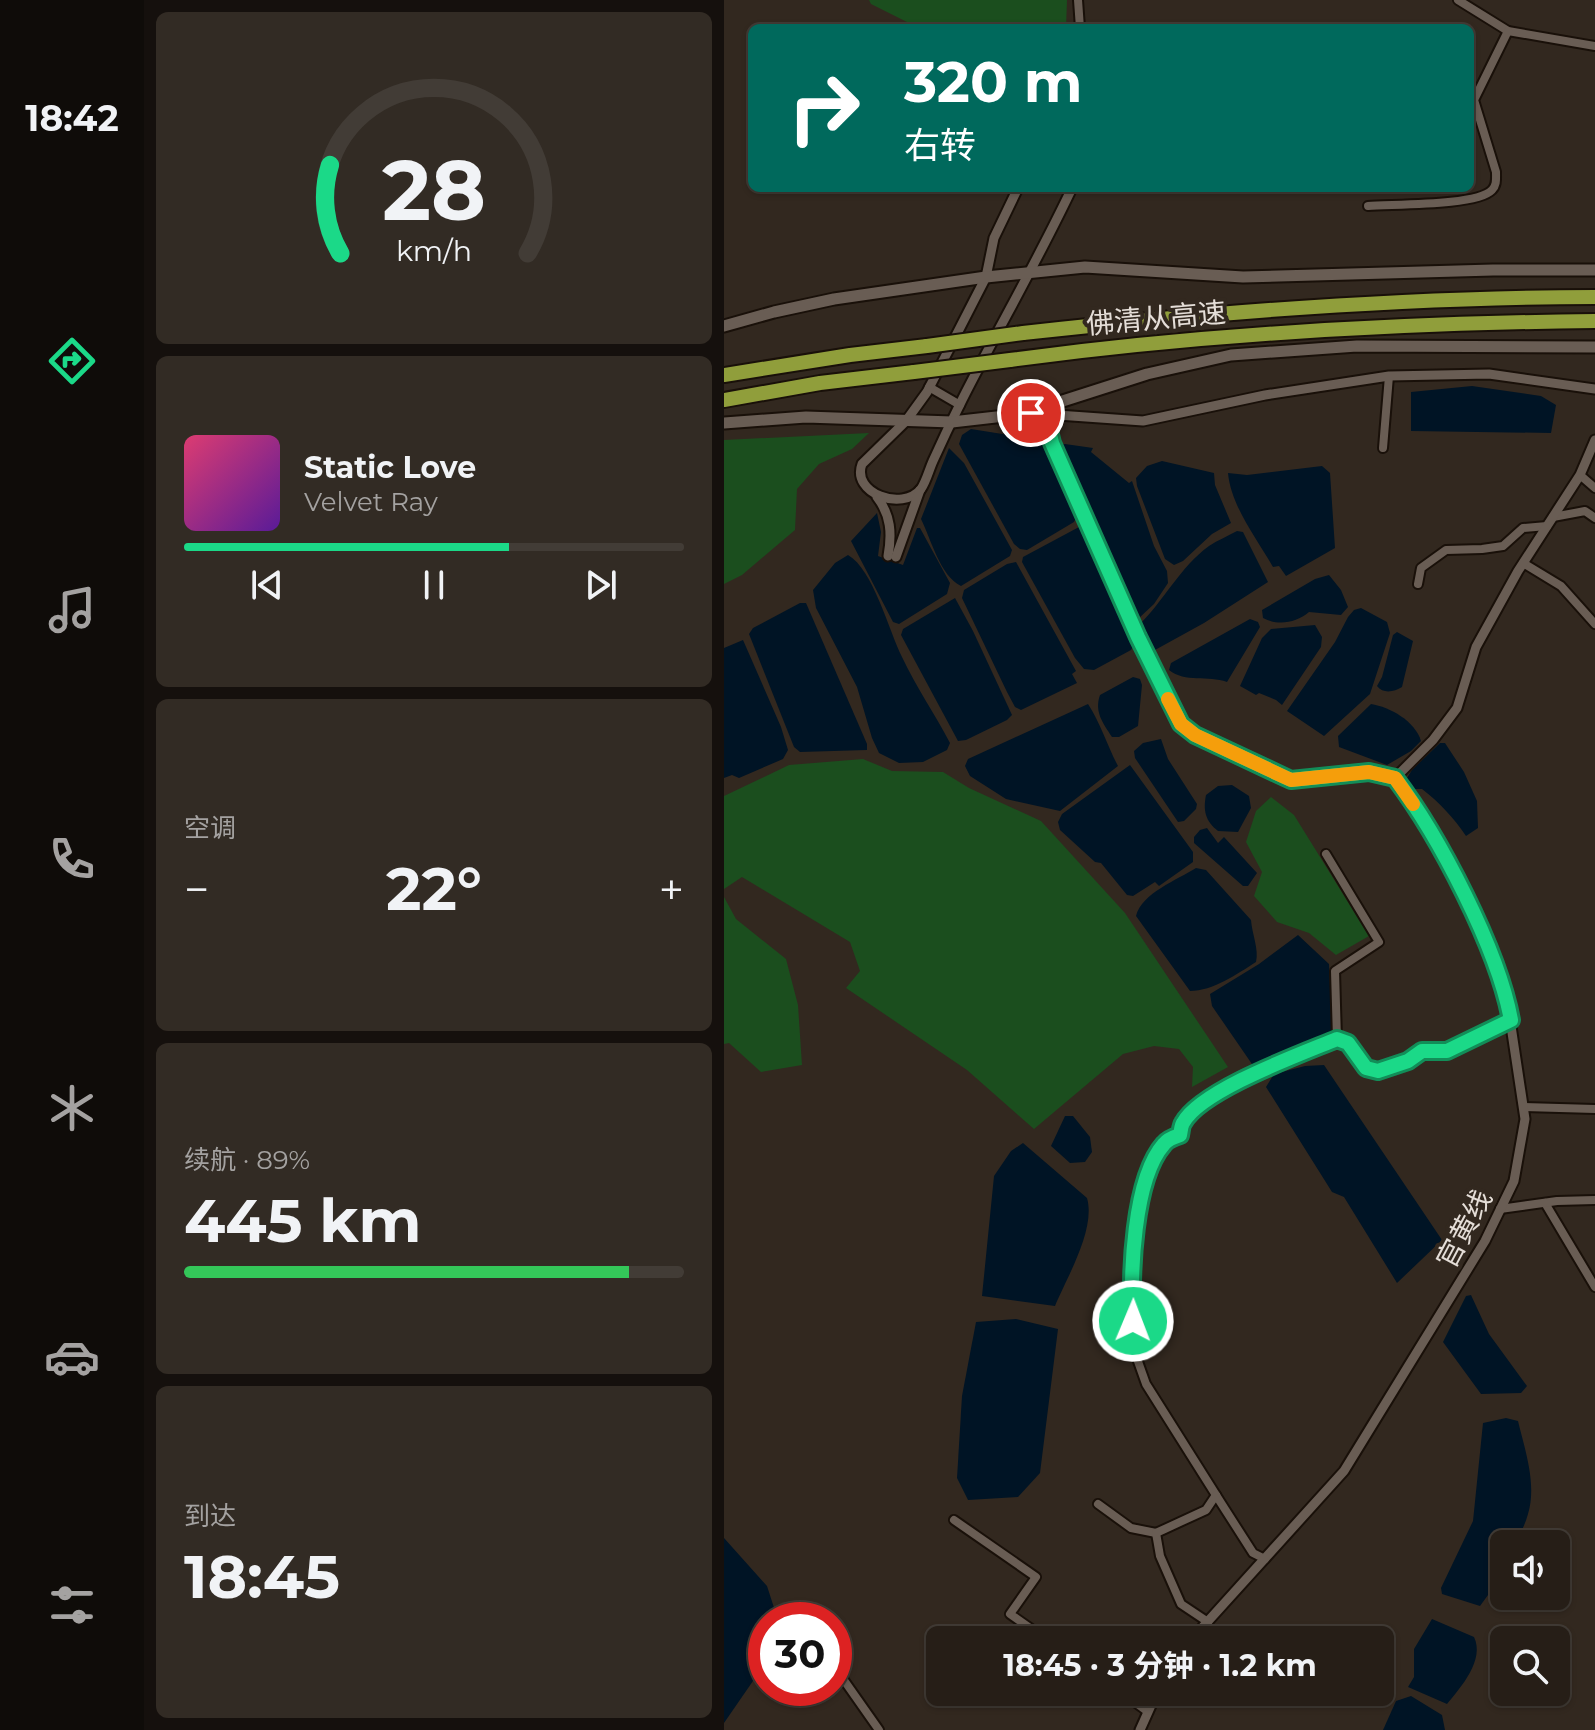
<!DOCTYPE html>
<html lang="zh">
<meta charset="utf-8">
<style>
:root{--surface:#261e17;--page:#322b24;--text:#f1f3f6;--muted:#a4a2a1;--line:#423c36;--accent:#1bd988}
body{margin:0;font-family:Montserrat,"Noto Sans SC",sans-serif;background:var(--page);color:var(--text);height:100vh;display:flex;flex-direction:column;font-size:30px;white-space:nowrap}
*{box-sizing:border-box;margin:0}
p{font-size:26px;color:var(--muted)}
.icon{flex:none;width:44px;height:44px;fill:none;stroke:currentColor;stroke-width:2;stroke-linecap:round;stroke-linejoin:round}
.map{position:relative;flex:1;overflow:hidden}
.drawer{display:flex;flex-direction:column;gap:12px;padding:12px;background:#15100d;width:580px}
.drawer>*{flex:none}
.banner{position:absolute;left:24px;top:24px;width:726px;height:168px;border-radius:12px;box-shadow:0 2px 6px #0004,0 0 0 2px var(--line);background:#00695c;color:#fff;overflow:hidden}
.tools{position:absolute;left:766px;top:1530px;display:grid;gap:16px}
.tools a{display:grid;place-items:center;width:80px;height:80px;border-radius:12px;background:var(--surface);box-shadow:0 2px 6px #0004,0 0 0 2px var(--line);font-size:40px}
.speed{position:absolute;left:24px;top:1602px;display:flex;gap:16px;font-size:40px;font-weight:700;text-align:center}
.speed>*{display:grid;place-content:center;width:104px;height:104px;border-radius:50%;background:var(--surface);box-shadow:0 2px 6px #0004,0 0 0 2px var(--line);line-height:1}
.speed .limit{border:12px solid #d22;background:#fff;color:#111}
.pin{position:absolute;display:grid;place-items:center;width:68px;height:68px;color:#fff;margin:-34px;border:4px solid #fff;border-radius:50%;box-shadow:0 2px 8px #0007}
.me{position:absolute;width:88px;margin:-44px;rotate:1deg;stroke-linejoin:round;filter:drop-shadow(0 0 6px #0008)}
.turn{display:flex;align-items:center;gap:28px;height:168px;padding:0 24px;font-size:36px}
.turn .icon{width:104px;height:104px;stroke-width:2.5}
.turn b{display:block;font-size:56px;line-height:68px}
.big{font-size:60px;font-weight:700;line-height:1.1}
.drawer .tile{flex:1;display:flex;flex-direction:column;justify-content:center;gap:12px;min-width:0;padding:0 28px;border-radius:12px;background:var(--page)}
.drawer .dial{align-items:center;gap:0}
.dial svg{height:208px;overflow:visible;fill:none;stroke:var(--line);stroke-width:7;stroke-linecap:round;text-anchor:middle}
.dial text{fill:var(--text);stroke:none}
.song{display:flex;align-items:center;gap:24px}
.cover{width:96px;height:96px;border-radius:12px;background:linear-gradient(135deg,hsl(340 70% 55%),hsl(270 70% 35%))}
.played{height:8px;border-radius:4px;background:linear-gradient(90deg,var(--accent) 65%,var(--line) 65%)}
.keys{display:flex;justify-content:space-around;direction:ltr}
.heat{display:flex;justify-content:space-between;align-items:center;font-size:44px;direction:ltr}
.charge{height:12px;border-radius:6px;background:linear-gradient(90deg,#34c759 89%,var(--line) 0)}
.trip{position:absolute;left:202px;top:1626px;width:468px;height:80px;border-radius:12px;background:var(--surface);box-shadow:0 2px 6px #0004,0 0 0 2px var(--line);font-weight:700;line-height:80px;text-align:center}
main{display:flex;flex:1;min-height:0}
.dock{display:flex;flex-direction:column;width:144px;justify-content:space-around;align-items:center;background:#0f0c09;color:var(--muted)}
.dock .icon{width:56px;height:56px}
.dock .current{color:var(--accent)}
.dock b{font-size:36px;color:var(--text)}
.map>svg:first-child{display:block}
.green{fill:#1b4e1e}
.water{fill:#001425}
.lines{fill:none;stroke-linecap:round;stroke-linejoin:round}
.minor-casing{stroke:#191009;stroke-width:12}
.tertiary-casing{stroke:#191009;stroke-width:13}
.secondary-casing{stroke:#191009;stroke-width:15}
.motorway-casing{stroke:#191009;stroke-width:18}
.minor{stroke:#695d54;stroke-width:8}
.tertiary{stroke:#695d54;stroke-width:9}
.secondary{stroke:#695d54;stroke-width:11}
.motorway{stroke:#909e3b;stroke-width:14}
.motorway-bridge-casing{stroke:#191009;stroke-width:18;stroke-linecap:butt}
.motorway-bridge{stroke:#909e3b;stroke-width:14}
.route-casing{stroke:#128d58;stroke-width:20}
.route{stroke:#1bd988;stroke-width:14}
.slow{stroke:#f59e0b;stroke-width:14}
.labels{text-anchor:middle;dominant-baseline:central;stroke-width:8;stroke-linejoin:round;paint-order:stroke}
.street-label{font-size:28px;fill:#e5ded8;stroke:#32281f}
</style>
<main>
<nav class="dock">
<b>18:42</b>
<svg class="icon current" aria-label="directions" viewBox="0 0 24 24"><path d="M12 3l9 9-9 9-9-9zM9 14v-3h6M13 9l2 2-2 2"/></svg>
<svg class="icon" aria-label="music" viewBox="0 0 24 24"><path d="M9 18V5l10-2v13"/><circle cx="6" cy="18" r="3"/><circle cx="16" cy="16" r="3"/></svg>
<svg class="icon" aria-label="phone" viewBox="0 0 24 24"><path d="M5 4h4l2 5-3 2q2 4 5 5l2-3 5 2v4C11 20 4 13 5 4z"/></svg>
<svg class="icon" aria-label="climate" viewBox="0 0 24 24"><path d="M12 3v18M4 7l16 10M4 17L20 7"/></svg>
<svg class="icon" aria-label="car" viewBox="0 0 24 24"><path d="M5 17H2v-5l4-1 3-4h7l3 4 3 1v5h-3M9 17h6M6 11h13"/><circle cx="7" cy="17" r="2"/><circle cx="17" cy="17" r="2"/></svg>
<svg class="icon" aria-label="filters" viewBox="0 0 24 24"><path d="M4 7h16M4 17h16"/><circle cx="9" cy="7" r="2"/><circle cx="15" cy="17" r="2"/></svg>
</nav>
<section class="drawer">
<div class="tile dial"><svg viewBox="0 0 100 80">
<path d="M14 69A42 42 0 1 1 86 69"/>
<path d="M14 69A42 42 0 0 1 10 35" stroke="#1bd988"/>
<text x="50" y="56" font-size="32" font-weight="700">28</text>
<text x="50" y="72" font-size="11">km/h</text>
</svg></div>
<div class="tile">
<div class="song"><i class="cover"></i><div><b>Static Love</b><p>Velvet Ray</p></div></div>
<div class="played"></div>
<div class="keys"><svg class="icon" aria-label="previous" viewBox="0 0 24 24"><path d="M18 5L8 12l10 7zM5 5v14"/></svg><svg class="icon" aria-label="pause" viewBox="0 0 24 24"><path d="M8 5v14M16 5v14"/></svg><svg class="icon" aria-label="next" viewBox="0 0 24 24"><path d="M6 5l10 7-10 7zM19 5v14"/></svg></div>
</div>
<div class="tile"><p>空调</p>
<div class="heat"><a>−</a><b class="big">22°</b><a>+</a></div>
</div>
<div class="tile"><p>续航 · 89%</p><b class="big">445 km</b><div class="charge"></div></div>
<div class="tile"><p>到达</p><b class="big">18:45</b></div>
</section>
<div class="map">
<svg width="871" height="1730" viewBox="0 0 871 1730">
<rect width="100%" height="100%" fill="#32281f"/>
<!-- green -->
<g class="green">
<path d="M145,0H343L342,28H195L147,4Z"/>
<path d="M145,433L128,449L95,464L73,489L71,530L18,575L0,584V440Z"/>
<path d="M139,759L168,771L219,772L245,788L317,821L401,913L504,1067L468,1087L469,1067L455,1049L430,1046L399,1054L310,1129L243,1070L122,988L136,971L126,942L18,877L0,889V796L65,765Z"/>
<path d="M547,797L570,815L645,936L612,955L585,933L553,922L530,896L538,872L522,842L532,811Z"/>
<path d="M0,897L12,919L62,959L74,1005L78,1065L37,1072L5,1043L0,1044Z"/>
</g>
<!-- water -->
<g class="water">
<path d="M748,386L817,396L832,405L827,433L687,431V392Z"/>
<path d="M247,429L317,440L352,518L350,522L303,550L296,549L290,544L235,444L238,435Z"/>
<path d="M341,444L369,448L367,452L405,483L408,481L430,546L443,571L444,583L430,604L414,619L408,617L333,445Z"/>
<path d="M225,448L240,463L288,550L286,556L237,586C216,576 207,539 197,519Z"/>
<path d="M438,461L490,473L491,485L507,523L488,534L459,561L450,565L441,559L413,486L412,478L423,466Z"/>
<path d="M598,466L606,473L611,548L562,576L555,566L549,567C533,539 507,506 504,473L523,475Z"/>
<path d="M153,513L157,532L154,556L179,565L193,528H196L226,583L223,594L175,624L169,622L127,541Z"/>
<path d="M355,527L360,532L410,645L407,650L370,670L360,669L351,658L298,562L299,557Z"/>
<path d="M513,531L519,532L544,582L480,623L431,650L423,649L414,626C440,601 456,567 485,546C494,540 504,536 513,531Z"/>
<path d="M124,555C149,569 165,631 178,657C192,687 211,714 226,743L223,750L199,762L175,763L155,753L148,738L133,687L92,608L89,590L111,563Z"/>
<path d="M292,562L352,671L348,674L353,683L297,710L291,707L283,692L238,598L240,590L283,564Z"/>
<path d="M605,575L617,590L624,607L617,615L585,612C572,623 554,626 539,618L538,610L591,579Z"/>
<path d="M231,598L249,631L288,715L283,720L242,740L234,741L177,635L179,629Z"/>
<path d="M76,603H82L143,744V750L76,752L70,747L25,634L29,628Z"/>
<path d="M637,608L663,622L666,633L646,694L600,736L563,711L611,642L624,617L630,610Z"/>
<path d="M526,619L534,622L536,627L503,682C484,675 461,683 445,670L447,663Z"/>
<path d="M591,625L598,637L597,647L558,705L552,700L535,693L532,695L516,686L538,638L547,629Z"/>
<path d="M673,632L689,641L678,687C670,692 659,694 653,686L658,677L669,635Z"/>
<path d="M19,640L57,727L64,750L59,759L15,778L8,775L0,778V648Z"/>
<path d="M409,677L416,679L418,685L414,726L395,737H388C379,723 370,712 376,695Z"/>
<path d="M364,704C377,724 383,745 394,766L336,811L282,799L246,776L241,766L244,759Z"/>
<path d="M647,704C666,707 691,721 697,741L687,751L663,765L615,747L614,736Z"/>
<path d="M437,739L444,759L473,804L472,809L460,821L454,822L411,758L410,751L419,743Z"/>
<path d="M716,743H721L740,772L753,801L754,828L742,836C729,817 716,803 698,789H690L681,781L688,770Z"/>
<path d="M406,765L469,852V862L435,886L431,882L409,896L403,895L377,863L371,862L336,830L334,822L338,814Z"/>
<path d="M508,785L525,796L527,808L514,832L494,831C481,821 479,810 482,795L494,786Z"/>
<path d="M483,828L494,843L500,837L533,873L524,886H519L470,843V837L476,830Z"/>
<path d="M472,868L482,870L527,920C528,934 535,949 532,962C513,974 489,991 466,991L412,916C418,893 453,880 472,868Z"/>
<path d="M574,935L605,964L608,1032L530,1067L488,1006L486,994L535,964Z"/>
<path d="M600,1065L718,1240L673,1283L620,1197L608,1192L542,1087L550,1074L581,1066Z"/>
<path d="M341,1116H349L366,1137L368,1152L361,1162L346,1163L327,1146Z"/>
<path d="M299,1143L363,1198C372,1229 343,1277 331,1306L258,1296L270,1176L287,1151Z"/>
<path d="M747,1295L765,1334L803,1386L797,1393L757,1394L719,1342L742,1296Z"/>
<path d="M292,1319L334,1329L316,1473L294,1497L244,1500L233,1478L238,1396L252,1322Z"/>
<path d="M782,1418L794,1421C801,1450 813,1484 804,1514C801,1525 796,1533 793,1544H780V1573L756,1606L718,1594L717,1588L749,1521L759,1423Z"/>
<path d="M0,1538L43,1586L54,1620H42V1662L0,1723Z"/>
<path d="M708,1619L750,1637C761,1660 737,1687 723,1704L684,1687L690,1677V1649Z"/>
<path d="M687,1696L718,1715L721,1730H659L672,1701Z"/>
</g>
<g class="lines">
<!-- minor casing -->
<g class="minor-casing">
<g id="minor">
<path d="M354,0L356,28"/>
<path d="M734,0L784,31L871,46"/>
<path d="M644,206C669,204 753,206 768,190C773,185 772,179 772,172L750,100L784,31"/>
<path d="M205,387L236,405"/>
<path d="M659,448L665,376"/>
<path d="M856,475L871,488"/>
<path d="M829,517L861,511L871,518"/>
<path d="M799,563L837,586L871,624"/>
<path d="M694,584L697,568L722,550L758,549L779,546L799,528L823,526"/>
<path d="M602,854L655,942L611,971L613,1039"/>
<path d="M799,1107L871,1109"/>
<path d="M821,1203L871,1287"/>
<path d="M776,1209L833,1201L871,1200"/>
<path d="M374,1504L407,1528L432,1533"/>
<path d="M230,1520L312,1577L286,1614L323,1640"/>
<path d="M541,1559L529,1553L497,1503L422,1384L411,1353L408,1302L414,1204L424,1170L441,1142L456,1135C457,1131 457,1126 459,1123C477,1090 578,1054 613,1039L624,1043L642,1068L654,1071L684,1061L698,1051H723L787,1020"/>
<path d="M484,1622L457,1604L436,1556L432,1533L482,1510L492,1495"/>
<path d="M110,1666L155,1730"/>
<path d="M397,1692L423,1711"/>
</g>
</g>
<!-- tertiary casing -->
<g class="tertiary-casing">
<g id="tertiary">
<path d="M294,188L270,238L262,277L203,392L182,421L138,464C127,493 178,512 197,489C202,482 205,470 209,461C218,441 228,420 238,400C274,329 314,260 348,188"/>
<path d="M305,413L419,421L541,395L665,376L765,374L871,389"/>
<path d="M321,414L328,443L414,637L457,724L471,735L567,780L645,772L671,778"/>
<path d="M153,497C167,515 168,534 164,556"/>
<path d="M172,557L196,490"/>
<path d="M671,778L709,740L733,708L752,647L794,571L856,475L871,440"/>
<path d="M467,1640L620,1471L761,1241L790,1181L801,1119L784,1006L772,967L733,880L686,798L671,778"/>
<path d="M416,1730L433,1692"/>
</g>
</g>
<!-- secondary casing -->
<g class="secondary-casing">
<g id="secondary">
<path d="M0,326L50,312L110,299L262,277L361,267L519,277L769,270H871"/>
<path d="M0,423L82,417L228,422L298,414L423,374L507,355L633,346L871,347"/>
</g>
</g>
<!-- motorway casing -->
<g class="motorway-casing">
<g id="motorway">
<path d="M299,333C489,312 679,297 871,297"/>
<path d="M286,360C480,334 675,323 871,321"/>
<path d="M0,375L126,355L203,346"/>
<path d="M0,400L96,383L190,372"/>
</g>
</g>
<!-- minor -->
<use href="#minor" class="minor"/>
<!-- tertiary -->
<use href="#tertiary" class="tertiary"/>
<!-- secondary -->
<use href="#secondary" class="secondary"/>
<!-- motorway -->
<use href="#motorway" class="motorway"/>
<!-- motorway-bridge casing -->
<g class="motorway-bridge-casing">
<g id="motorway-bridge">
<path d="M203,346L299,333"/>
<path d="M190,372L286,360"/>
</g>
</g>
<!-- motorway-bridge -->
<use href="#motorway-bridge" class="motorway-bridge"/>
</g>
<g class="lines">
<!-- route casing -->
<g class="route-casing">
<path id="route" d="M307,413L321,414L328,443L414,637L457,724L471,735L567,780L645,772L671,778C715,836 774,949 787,1020L723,1051H698L684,1061L654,1071L642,1068L624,1043L613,1039C577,1054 477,1090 459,1123C457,1126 457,1131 456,1135C450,1137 443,1140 440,1144C409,1179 406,1276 409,1321"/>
</g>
<!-- route -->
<use href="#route" class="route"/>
<!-- slow -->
<path class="slow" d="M444,699L457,724L471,735L567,780L645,772L671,778L689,804"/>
</g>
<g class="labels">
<!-- street labels -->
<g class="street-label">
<text transform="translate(432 318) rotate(-5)">佛清从高速</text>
<text transform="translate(740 1229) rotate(-62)">官黄线</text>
</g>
</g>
</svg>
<div class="tools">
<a><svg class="icon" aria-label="sound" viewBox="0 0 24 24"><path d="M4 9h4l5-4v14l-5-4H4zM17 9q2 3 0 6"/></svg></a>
<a><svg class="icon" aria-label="search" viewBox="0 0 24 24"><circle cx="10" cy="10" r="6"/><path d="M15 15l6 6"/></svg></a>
</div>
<div class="speed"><div class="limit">30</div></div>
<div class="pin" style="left:307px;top:413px;background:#d93025"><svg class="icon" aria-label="arrive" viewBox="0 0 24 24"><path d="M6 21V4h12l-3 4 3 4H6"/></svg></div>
<svg class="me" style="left:409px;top:1321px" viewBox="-20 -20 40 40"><circle r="17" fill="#1bd988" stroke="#fff" stroke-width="3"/><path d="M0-11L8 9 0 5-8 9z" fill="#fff"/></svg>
<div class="trip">18:45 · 3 分钟 · 1.2 km</div>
<div class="banner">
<div class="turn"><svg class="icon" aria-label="right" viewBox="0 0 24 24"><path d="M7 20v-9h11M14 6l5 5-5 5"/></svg><div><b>320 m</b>右转</div></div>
</div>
</div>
</main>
